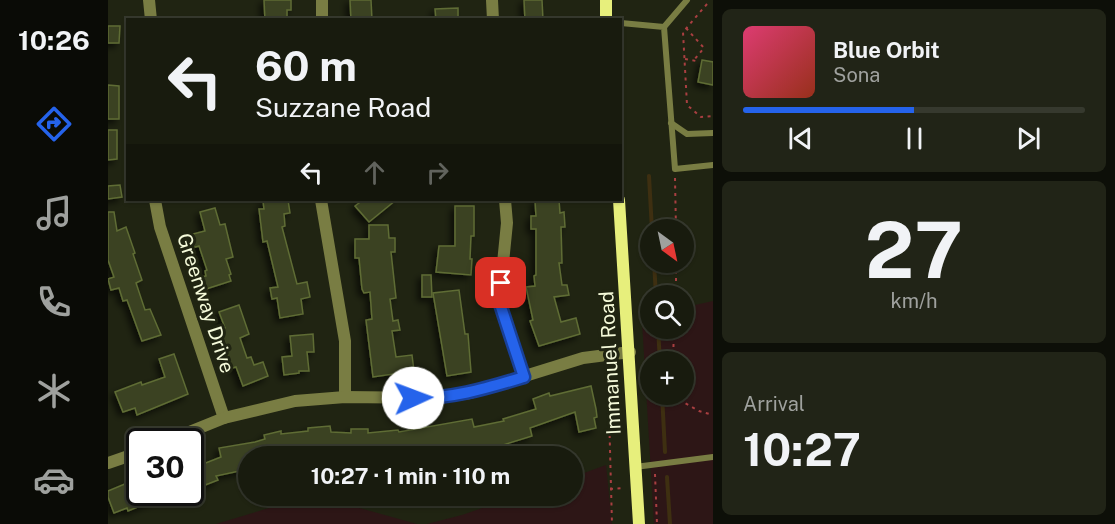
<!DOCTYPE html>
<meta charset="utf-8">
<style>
:root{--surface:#181b0e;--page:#212417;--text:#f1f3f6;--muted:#9fa19e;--line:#36392e;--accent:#2563eb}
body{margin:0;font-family:"Public Sans",sans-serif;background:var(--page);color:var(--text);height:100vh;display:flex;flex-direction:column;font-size:22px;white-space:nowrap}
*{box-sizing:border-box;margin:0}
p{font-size:20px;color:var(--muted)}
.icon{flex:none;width:33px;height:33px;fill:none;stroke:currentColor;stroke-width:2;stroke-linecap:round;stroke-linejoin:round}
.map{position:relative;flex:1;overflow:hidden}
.sheet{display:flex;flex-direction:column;gap:9px;padding:9px;background:#0d0f08;width:402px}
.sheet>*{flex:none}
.guide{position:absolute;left:18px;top:18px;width:496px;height:183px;border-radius:0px;box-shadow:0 2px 4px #0004,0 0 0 2px var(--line);background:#181b0e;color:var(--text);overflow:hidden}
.needle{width:39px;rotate:147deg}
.buttons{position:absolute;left:532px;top:219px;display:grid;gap:12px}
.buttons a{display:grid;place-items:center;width:54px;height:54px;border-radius:50%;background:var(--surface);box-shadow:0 2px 4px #0004,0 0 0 2px var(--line);font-size:30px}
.speed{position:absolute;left:18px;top:428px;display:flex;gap:12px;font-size:30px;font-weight:700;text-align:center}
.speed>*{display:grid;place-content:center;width:78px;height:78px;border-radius:50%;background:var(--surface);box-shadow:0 2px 4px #0004,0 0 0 2px var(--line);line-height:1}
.speed .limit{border:3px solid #111;border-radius:9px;background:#fff;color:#111}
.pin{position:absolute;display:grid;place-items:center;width:51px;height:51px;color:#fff;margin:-26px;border-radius:12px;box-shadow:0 3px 9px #0006}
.me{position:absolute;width:66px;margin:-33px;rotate:88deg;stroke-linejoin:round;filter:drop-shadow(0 0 4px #0008)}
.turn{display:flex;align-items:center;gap:21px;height:126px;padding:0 30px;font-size:27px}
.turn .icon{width:78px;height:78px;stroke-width:2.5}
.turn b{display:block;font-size:42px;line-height:51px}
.lanes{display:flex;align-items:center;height:57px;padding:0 30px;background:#0003;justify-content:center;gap:30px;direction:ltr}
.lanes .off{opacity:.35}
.big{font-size:45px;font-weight:700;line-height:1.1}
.sheet .tile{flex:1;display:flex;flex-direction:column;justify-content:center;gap:9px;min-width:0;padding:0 21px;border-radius:9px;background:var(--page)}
.sheet .dial{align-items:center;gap:0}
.dial b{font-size:78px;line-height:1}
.song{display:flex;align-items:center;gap:18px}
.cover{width:72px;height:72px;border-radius:9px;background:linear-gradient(135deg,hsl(340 70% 55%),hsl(10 70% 35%))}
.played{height:6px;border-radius:3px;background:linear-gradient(90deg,var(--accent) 50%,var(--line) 50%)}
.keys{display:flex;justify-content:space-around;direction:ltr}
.trip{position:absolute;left:130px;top:446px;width:345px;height:60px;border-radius:30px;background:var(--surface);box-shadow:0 2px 4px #0004,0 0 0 2px var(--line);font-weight:700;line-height:60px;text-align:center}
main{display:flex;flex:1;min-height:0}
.tab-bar{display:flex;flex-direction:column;width:108px;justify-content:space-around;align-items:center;background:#0a0b06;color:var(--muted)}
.tab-bar .icon{width:42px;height:42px}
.tab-bar .on{color:var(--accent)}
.tab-bar b{font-size:27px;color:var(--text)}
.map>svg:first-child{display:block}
.green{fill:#2d1616;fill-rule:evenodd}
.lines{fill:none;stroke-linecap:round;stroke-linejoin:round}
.stream{stroke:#3e2f11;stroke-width:4}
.building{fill:#3a4320;stroke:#5f6c35;stroke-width:1.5;filter:url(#shadow)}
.path{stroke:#a93f41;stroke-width:2;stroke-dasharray:3 4.5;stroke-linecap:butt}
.lane{stroke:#797d43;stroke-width:6}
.street{stroke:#797d43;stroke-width:12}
.secondary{stroke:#e7ef7c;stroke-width:12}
.route-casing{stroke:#184099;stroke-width:15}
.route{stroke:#2563eb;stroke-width:10}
.labels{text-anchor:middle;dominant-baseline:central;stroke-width:6;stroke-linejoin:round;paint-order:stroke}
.street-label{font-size:20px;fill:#f5fada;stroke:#202412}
</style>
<main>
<nav class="tab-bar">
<b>10:26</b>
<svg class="icon on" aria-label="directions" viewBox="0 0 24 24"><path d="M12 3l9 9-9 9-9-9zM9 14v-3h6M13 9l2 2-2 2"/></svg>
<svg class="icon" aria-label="music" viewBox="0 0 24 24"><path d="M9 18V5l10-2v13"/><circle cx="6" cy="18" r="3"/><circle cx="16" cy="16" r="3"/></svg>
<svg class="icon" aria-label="phone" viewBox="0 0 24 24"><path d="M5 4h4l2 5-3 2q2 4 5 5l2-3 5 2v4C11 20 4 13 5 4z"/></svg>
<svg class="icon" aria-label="climate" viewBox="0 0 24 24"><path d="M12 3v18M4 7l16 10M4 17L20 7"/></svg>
<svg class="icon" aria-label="car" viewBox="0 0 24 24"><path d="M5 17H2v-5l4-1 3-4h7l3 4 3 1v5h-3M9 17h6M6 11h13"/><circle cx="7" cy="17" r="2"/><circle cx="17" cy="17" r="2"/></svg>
</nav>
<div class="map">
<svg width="605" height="524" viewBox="0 0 605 524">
<defs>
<filter id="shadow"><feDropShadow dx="-4" dy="4" stdDeviation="3" flood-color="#0009"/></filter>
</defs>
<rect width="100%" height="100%" fill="#202412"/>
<!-- green -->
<g class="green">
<path d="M605,301V524H546L534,321L543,320V328H576V313L587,305ZM543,362H576V394H543Z"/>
<path d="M498,465L504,524H319L354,515L412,495H465V477Z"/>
<path d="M230,502L309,524H108L161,508Z"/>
</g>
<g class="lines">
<!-- stream -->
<g class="stream">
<path d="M541,176L544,230"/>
<path d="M546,262L548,296"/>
<path d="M550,328L552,362"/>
<path d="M554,394L557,452"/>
<path d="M559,477L562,524"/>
</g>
</g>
<!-- building -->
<g class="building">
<path d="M156,0H183V10H179V20H157Z"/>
<path d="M242,0H263L264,20H243Z"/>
<path d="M416,0H434L435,20H417Z"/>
<path d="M350,8V20H328L327,9Z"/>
<path d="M0,26H12L11,43H0Z"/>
<path d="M594,60L605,62V85L590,82Z"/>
<path d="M0,85L11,86V119H0Z"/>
<path d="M0,130H9V159L0,160Z"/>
<path d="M12,185L14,197L0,199V186Z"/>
<path d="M180,200L182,213L176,214L177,226L174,227L189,284L199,282L202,297L193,299L195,314L172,318L169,298L164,299L162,288L170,287L159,241L155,242L151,209H156L155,201Z"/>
<path d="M255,200H288L261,222L247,206Z"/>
<path d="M451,200L452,213L456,212L457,227H453L454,263H451L454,285H459L461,295L446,297L453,322L468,318L472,334L431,346L422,321L425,320L418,287L427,286L426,276L428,275V229H423V216H428L427,201Z"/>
<path d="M347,206H366V236H363L362,259H364L363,275L328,272L331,246H347Z"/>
<path d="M107,208L112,225L117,224L125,257L118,259L123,274L121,275L123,281L98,289L93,277L98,276L97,271L99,270L91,246L84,248L81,235L97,231L92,212Z"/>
<path d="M0,212H6L9,231L18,227L27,253L25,254L34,280L28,283L37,310L42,309L53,335L34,341L19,300L15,301L11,288L3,290L0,279L6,277L0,260Z"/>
<path d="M261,225H280L281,238H287V252H283L288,298L282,299L285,321L290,320L292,330L284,331L288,357L304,355L306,371L265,377L258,320L264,319L262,292L256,293L254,289L251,258H247V239H261Z"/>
<path d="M314,275H323L324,297H314Z"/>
<path d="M351,290L357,334H360L363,372L339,376L325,293Z"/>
<path d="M131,305L141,334L132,338L139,358L143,357L146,365L155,362L160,376L135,386L128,367L124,368L111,331L117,328L111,312Z"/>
<path d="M205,334L206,352H199L201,371H191V373L176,375L174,357L184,356L182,336Z"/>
<path d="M66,354L80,394L29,415L27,408L15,412L7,392L33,382L34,385L57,377L51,359Z"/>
<path d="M483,386L488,409L489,417L486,418L488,428L471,432L467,412L422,428L424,436L382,449L383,452L366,456H327V453L312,456L311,452L290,456H211V451L182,454V456H141V469L108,476L110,480L82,491V447L90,466L113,457L111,448L147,442L157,439L156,435L173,431V434L200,431V428L222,426L223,432L243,433V429H260V433L290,430L291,432L364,419L366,427L396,421L395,419L428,409L425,399L441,393L442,396Z"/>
<path d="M24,481L29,492L64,493L20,511L19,508L6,513L0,497V491Z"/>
</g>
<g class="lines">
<!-- path -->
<g class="path">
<path d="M599,4L575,32L579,105L593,117L605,116"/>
<path d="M578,28L596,48L586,60"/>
<path d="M577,59L588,61"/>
<path d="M567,178L568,230"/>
<path d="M568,296V262"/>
<path d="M565,362L566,328"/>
<path d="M500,375L504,524"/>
<path d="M568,394V398L591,411L605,415"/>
<path d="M547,474L549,524"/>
<path d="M502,489L516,488"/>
</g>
<!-- lane -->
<g class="lane">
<path d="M513,23L556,27L567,169L605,165"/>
<path d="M556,27L579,0"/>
<path d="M563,123L579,134L605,133"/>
<path d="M527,467L605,457"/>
</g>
<!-- street -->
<g class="street">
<path d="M41,0L43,20"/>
<path d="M384,0L385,20"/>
<path d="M214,20V0"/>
<path d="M47,200L52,227L116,418"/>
<path d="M213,200L237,341V397"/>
<path d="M397,200L399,223L393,283V307L416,377"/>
<path d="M59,441L116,418L187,401L237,397L328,398L362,393L475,358L522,352"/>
<path d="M0,463L32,452"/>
</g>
<!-- secondary -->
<g class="secondary">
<path d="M498,0V20"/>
<path d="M511,200L531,524"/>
</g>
</g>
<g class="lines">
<!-- route casing -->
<g class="route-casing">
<path id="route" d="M305,398C344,399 379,388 416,377L393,307V283"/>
</g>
<!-- route -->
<use href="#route" class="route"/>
</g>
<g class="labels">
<!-- street labels -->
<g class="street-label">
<text transform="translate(98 303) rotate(72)">Greenway Drive</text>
<text transform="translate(502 363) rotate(-93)">Immanuel Road</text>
</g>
</g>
</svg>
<div class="buttons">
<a><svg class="needle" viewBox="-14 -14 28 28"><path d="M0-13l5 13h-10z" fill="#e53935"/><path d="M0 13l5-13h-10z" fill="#9fa19e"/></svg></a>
<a><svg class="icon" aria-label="search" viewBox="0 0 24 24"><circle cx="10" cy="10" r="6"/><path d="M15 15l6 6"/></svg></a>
<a>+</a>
</div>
<div class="speed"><div class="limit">30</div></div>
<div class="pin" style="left:393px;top:283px;background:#d93025"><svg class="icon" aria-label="arrive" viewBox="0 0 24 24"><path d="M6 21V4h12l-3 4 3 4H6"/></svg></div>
<svg class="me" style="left:305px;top:398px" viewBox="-20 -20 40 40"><circle r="19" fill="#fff"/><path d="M0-13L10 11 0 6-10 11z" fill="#2563eb"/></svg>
<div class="trip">10:27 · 1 min · 110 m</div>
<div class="guide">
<div class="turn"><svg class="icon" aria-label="left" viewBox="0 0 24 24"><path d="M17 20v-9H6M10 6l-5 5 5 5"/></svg><div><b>60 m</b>Suzzane Road</div></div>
<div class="lanes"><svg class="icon" aria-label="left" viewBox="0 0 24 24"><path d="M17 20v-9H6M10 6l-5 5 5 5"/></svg><svg class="icon off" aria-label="ahead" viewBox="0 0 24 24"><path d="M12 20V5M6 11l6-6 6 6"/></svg><svg class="icon off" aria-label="right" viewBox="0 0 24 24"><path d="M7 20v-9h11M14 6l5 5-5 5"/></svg></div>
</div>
</div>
<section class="sheet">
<div class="tile">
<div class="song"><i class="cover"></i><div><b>Blue Orbit</b><p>Sona</p></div></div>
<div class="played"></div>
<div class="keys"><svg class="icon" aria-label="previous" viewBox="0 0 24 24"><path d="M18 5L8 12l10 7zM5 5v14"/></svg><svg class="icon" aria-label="pause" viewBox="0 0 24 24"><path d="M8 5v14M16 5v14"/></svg><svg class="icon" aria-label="next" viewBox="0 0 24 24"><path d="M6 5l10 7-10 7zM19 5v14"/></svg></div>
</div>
<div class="tile dial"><b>27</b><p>km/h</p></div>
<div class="tile"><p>Arrival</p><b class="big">10:27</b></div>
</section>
</main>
